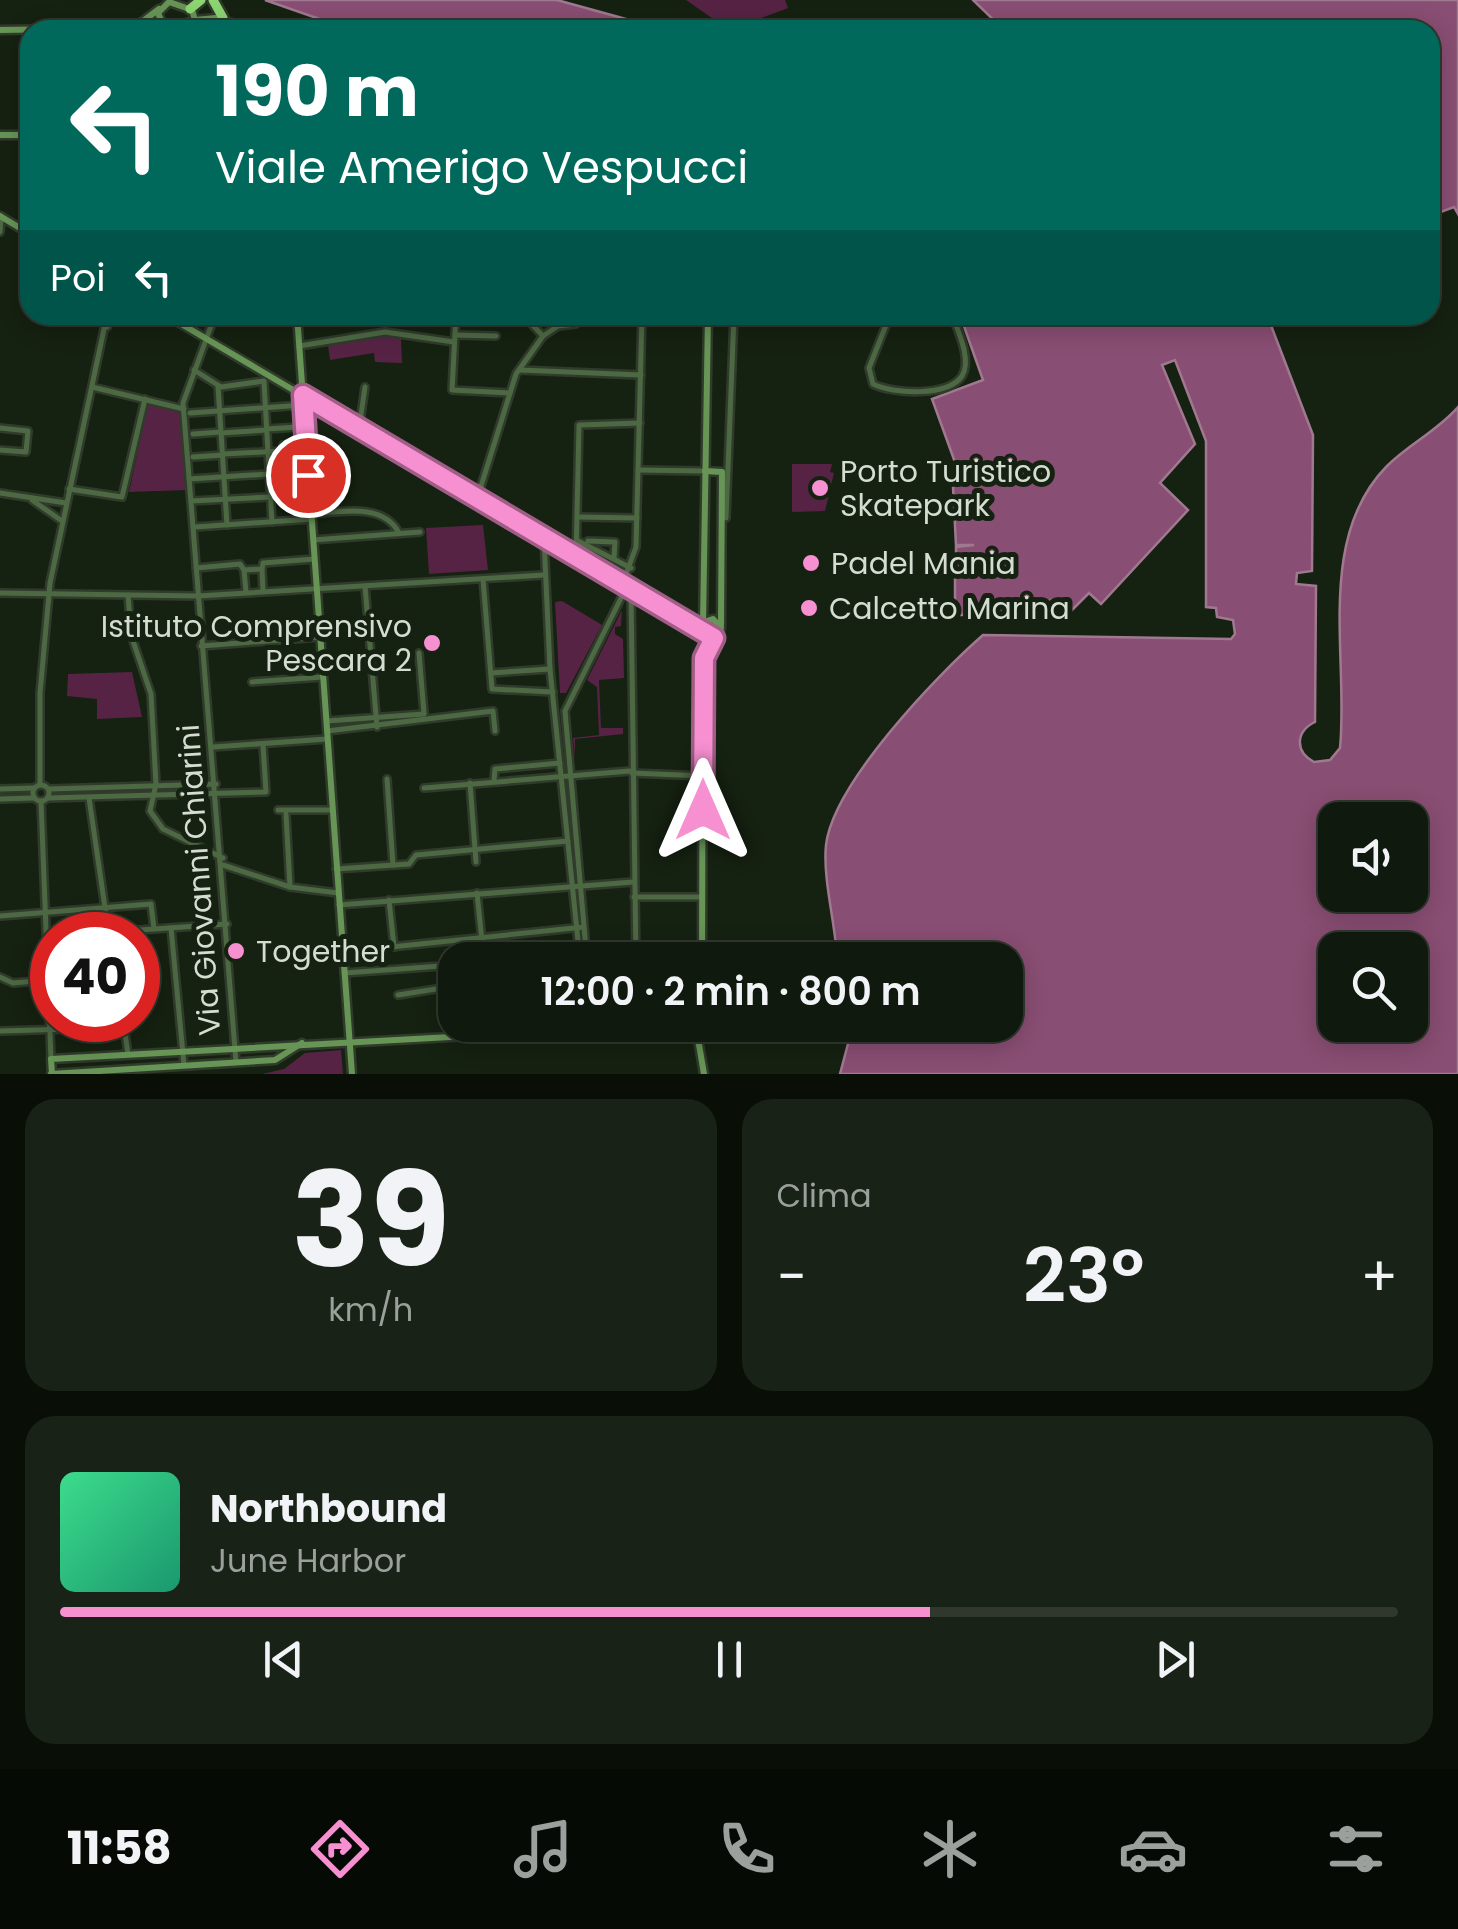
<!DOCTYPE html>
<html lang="it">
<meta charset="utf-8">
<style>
:root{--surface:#10190d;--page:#192216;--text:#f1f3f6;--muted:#9ca09d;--line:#30382e;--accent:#f690d0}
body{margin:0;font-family:Poppins,sans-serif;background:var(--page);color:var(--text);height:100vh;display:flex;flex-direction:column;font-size:38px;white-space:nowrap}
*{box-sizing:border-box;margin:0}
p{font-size:32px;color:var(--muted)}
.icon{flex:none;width:55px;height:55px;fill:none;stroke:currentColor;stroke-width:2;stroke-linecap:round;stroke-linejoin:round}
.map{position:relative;height:1074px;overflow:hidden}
.side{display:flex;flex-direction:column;gap:25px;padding:25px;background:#090e07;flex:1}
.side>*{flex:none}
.hud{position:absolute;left:20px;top:20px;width:1420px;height:305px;border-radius:30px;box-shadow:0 5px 25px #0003,0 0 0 2px var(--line);background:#00695c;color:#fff;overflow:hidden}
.fabs{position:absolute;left:1318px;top:802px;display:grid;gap:20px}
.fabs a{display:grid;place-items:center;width:110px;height:110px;border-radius:20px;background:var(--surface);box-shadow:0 5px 25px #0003,0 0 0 2px var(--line);font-size:50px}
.speed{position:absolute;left:30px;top:912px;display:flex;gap:20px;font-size:50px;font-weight:700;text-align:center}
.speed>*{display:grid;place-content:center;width:130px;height:130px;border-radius:50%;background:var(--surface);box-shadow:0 5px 25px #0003,0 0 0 2px var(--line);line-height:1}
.speed .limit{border:15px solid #d22;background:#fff;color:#111}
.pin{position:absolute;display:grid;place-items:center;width:85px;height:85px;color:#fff;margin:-42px;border:5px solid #fff;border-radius:50%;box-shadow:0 2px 10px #0007}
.me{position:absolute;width:110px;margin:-55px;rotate:0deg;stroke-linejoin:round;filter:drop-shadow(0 0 8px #0008)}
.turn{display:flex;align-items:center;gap:35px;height:210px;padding:0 30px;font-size:45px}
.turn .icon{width:130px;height:130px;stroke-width:2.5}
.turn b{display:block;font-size:70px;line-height:85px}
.then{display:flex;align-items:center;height:95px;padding:0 30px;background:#0003;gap:20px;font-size:38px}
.big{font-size:75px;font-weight:600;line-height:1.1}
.side .card{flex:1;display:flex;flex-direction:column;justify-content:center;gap:15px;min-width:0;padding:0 35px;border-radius:30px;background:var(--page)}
.side .dial{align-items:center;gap:0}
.dial b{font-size:130px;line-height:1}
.song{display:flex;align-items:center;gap:30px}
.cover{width:120px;height:120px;border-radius:15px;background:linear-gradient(135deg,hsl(150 70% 55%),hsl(160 70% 35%))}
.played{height:10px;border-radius:5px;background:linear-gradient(90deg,var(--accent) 65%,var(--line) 65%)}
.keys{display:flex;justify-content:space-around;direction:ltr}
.heat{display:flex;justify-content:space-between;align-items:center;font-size:55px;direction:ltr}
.side .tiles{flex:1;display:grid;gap:25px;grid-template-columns:1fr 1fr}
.card:last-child{grid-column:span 2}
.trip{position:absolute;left:438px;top:942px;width:585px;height:100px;border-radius:30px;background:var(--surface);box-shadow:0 5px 25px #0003,0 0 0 2px var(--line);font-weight:600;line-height:100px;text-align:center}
.tab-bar{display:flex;height:160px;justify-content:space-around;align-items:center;background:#060a05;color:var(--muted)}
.tab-bar .icon{width:70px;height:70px}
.tab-bar .selected{color:var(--accent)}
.tab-bar b{font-size:45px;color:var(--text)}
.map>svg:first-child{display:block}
.green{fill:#572345}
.water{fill:#894e73;stroke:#a07990;stroke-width:2.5;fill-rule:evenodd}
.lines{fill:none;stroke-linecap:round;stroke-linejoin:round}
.street-casing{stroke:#303b2c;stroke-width:10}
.secondary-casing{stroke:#303b2c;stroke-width:11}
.highway-casing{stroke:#303b2c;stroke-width:14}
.street{stroke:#4d6943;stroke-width:5}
.secondary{stroke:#679556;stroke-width:6}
.highway{stroke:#8cd571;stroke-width:9}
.route-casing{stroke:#a05e87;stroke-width:25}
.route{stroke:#f690d0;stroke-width:18}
.poi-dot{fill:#f690d0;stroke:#152111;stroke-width:4}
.labels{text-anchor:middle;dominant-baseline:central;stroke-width:10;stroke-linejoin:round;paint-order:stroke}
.poi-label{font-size:30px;fill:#d5ddd2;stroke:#152111;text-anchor:start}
.street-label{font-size:30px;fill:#d5ddd2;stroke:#152111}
</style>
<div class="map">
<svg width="1458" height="1074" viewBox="0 0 1458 1074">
<rect width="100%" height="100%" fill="#152111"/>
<!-- green -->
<g class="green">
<path d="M686,0H785L788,8L729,30Z"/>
<path d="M382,335L401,339L402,363L375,362L374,353L330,360L328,345Z"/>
<path d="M148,404L180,413L187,490L129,492Z"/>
<path d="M792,464H832L830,472L834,473L825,511L792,512Z"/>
<path d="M483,525L488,570L429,574L426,528Z"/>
<path d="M562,601L602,625L566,693H560L555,602Z"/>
<path d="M622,610L621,626L615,627V634L623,639L624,678L599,680L601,728H623V734L575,739V757L573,738L599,735L597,687L587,680Z"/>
<path d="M132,672L142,717L97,719V699L67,696L68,674Z"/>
<path d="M341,1050L343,1074H262L284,1069L305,1053Z"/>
</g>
<!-- water -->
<g class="water">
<path d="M265,0H557L666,30H351Z"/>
<path d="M973,0H1458V214L1454,207L1430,216V30H1004Z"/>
<path d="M960,315H1267L1313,435L1312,571L1297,573L1296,584L1316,586L1315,722C1295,732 1295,752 1314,762L1330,760L1340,748C1349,659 1315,539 1387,466C1409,444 1437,431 1458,407V1074H840L853,1025H1005V960H886L875,956L844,959L836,946C833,914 823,876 826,845C833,784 936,676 983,635L1231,639L1235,634L1233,620L1217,617L1216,608L1206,607V441L1175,360L1162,365L1195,444L1160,483L1188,510L1101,604L1089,593L1068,614L1051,600L1036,615H955V572L942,571V566H955L956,556H974L956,554V547L974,545H956L953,487L956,465L932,399L983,380ZM1410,820V895H1335V820ZM1410,950V1025H1335V950Z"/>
</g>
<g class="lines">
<!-- street casing -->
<g class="street-casing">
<g id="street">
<path d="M0,232L1,217"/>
<path d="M215,315L183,403L236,1062"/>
<path d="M456,315L452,390L510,393"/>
<path d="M890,315L869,368L873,384C893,394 948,397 962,376C972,360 958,331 952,315"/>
<path d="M107,327L114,315"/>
<path d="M455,335L496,336"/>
<path d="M543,336L558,326L576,324"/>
<path d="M299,346L385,332L454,342"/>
<path d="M194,370L221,387L264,381"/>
<path d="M520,370L641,375"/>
<path d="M264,382L272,522"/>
<path d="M218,386L227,525"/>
<path d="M92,387L184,409"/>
<path d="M190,413L303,405"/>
<path d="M0,428L28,431L26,452L0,450"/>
<path d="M266,429L298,427"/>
<path d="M359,429L365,387"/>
<path d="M221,433L266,430"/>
<path d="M193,434L221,432"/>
<path d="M223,454L283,451V445"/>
<path d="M193,457L223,455"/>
<path d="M638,470L705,471"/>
<path d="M189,479L269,474"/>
<path d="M69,489L122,497L145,399"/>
<path d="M0,493L66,503"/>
<path d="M477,499L516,374L543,336L523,315"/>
<path d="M32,500L62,521"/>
<path d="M191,501L271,497"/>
<path d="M311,514C340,512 383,502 399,533"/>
<path d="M578,517L637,518"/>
<path d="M726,518L734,315"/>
<path d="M195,527L312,519"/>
<path d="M544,539L550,669L580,960"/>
<path d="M313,540L420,532"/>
<path d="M578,541L631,568"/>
<path d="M588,541L615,542L614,558"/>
<path d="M576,558L579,425L640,423"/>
<path d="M196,568L240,564L244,570L262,569L263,563L314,559"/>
<path d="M262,569L263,590"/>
<path d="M244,570L246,592"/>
<path d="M483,579L492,689L553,692"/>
<path d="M622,585L636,547L642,315"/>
<path d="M365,586L377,727"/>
<path d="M631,591L636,960"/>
<path d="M0,593L198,596L543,575"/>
<path d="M128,595L131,635L151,694L156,784L150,811L163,829L223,858"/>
<path d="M201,646L320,637"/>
<path d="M419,653L424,713"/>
<path d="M491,673L550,669"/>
<path d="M252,682L323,677"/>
<path d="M327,721L424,714"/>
<path d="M327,731L493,711L495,731"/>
<path d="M213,747L327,739"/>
<path d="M632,773L704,776"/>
<path d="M387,779L393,865"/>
<path d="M494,780L495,769L560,763"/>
<path d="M470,783L476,862"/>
<path d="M40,784V693L50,583L107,315"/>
<circle cx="41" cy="793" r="8"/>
<path d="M424,788L630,771"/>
<path d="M0,789L34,788"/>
<path d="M49,789L216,784"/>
<path d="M48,798L266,792L263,745"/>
<path d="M89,798L109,935"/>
<path d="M0,799L34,798"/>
<path d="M41,801L51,1059"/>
<path d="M278,810H332"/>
<path d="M286,814L290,887"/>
<path d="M223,865L290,887L338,893"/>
<path d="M336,869L409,864L416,855L568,841"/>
<path d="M477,893L484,960"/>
<path d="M634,897H701"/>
<path d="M389,900L394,947"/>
<path d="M339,905L633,882"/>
<path d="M0,916L151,904L154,929"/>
<path d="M171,928L184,1065"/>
<path d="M110,932L227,924"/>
<path d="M342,952L584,927"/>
<path d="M587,960L565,711L626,588"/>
<path d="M344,973L455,965"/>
<path d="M0,977L13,983L48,980"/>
<path d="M398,995L455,986"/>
<path d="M123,1020L128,1054"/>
<path d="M0,1031L70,1029L75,1020"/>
</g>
</g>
<!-- secondary casing -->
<g class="secondary-casing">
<g id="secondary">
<path d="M169,2L192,10L195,20L176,27L163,25L158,13Z"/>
<path d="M195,20L216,18L254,30"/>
<path d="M0,30L134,28L159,9"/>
<path d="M0,135H30"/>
<path d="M0,216L30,234"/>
<path d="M166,315L714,638"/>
<path d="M297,315L352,1074"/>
<path d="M705,471L722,472L721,625"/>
<path d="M704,622L713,619L721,628L707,652"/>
<path d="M703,624L708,315"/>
<path d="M702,960L703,635"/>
<path d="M691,1025L702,1034L711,1025"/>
<path d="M697,1033L704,1074"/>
<path d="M51,1074L275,1060L302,1043"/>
<path d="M52,1074L51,1059L667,1025"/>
</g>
</g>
<!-- highway casing -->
<g class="highway-casing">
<g id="highway">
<path d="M213,0L223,18"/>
<path d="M190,9L201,0"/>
</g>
</g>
<!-- street -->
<use href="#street" class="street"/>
<!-- secondary -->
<use href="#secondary" class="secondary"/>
<!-- highway -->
<use href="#highway" class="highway"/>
</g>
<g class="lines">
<!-- route casing -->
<g class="route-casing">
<path id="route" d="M308,475L303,395L714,638L704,658L703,810"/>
</g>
<!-- route -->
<use href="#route" class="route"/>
</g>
<!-- markers -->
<g class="poi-dot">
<circle cx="820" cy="488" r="10"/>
<circle cx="811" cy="563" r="10"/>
<circle cx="809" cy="608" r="10"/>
<circle cx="432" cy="643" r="10"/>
<circle cx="236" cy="951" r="10"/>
</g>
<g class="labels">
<!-- poi labels -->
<g class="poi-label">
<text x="840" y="471">Porto Turistico<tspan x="840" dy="34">Skatepark</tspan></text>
<text x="831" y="563">Padel Mania</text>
<text x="829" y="608">Calcetto Marina</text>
<text x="412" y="626" text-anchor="end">Istituto Comprensivo<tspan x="412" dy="34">Pescara 2</tspan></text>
<text x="256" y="951">Together</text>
</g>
<!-- street labels -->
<g class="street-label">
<text transform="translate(199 880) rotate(-94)">Via Giovanni Chiarini</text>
</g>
</g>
</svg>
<div class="fabs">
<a><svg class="icon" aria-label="sound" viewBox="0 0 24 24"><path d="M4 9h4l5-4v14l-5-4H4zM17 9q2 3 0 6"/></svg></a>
<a><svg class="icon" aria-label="search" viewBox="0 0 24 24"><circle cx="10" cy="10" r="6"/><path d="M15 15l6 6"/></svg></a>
</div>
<div class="speed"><div class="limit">40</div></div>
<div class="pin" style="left:308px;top:475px;background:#d93025"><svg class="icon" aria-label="arrive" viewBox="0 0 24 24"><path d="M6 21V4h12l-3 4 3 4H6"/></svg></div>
<svg class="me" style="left:703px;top:810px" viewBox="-20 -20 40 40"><path d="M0-17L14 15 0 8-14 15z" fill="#f690d0" stroke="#fff" stroke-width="4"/></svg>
<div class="trip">12:00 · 2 min · 800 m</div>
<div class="hud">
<div class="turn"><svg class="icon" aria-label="left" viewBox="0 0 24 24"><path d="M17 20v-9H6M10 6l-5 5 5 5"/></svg><div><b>190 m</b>Viale Amerigo Vespucci</div></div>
<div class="then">Poi<svg class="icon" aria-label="left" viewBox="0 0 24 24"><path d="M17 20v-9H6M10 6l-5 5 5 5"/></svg></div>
</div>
</div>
<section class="side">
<div class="tiles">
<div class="card dial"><b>39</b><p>km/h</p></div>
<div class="card"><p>Clima</p>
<div class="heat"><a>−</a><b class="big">23°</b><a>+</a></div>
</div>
<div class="card">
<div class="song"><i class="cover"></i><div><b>Northbound</b><p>June Harbor</p></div></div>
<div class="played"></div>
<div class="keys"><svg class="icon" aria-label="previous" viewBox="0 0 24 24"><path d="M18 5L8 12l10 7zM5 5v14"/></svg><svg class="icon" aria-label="pause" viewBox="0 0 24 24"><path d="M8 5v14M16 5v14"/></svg><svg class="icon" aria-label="next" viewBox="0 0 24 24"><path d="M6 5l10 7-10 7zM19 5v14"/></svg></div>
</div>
</div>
</section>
<nav class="tab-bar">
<b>11:58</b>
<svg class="icon selected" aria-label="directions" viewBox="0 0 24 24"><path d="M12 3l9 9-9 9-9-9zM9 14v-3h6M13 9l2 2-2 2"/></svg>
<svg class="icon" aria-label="music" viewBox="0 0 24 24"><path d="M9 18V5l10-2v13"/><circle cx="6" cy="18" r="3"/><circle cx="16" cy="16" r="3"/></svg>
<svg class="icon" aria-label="phone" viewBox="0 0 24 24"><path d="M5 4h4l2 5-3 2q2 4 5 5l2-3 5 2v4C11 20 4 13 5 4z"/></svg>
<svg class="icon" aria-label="climate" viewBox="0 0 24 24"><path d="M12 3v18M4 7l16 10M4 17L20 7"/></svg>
<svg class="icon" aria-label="car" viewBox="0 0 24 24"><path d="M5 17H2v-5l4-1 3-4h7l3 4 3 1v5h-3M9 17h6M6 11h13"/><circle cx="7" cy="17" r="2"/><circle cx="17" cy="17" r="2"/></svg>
<svg class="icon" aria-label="filters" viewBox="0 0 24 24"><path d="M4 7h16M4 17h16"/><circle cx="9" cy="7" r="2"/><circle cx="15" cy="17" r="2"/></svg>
</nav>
